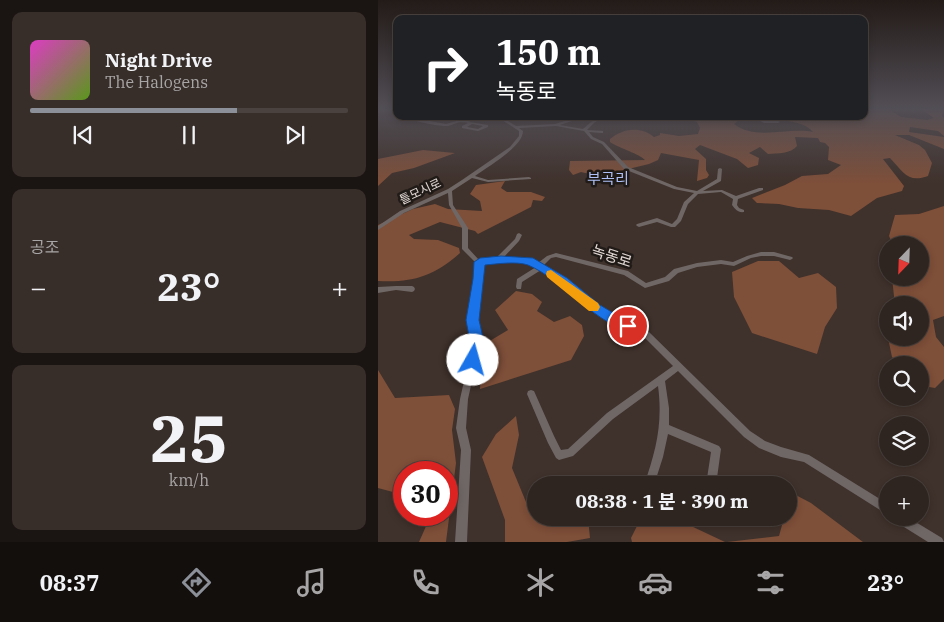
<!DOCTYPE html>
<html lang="ko">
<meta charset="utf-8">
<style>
:root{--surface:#2f2520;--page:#372d29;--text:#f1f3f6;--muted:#a7a5a5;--line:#4a423e;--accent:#8c9099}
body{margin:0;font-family:"IBM Plex Serif","Noto Sans KR",serif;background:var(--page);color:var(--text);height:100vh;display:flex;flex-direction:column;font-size:19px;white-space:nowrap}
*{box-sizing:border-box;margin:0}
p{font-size:16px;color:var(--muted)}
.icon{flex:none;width:28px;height:28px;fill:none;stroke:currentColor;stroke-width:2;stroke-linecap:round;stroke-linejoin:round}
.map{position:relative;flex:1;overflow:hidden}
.sheet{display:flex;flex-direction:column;gap:12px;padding:12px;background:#1a1412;width:378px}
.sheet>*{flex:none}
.banner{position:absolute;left:15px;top:15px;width:475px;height:105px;border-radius:10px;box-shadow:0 2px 8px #0003,0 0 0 1px var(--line);background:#202124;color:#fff;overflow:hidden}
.needle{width:32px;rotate:203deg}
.tools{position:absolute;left:501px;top:236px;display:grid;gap:10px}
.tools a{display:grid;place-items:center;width:50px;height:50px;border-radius:50%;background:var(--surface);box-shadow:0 2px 8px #0003,0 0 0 1px var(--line);font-size:25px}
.speed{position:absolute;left:15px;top:461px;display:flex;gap:10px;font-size:25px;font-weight:700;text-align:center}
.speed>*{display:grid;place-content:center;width:65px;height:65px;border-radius:50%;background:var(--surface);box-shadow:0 2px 8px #0003,0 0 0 1px var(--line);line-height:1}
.speed .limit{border:8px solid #d22;background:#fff;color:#111}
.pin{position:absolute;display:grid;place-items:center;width:42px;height:42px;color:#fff;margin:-21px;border:2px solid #fff;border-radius:50%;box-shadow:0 1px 5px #0007}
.me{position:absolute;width:55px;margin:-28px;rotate:7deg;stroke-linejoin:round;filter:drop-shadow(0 0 4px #0008)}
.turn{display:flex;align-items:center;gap:18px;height:105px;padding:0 20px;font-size:22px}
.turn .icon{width:65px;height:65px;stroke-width:2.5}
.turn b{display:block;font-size:35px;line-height:42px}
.big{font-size:38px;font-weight:700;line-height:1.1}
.sheet .card{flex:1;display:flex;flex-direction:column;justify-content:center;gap:8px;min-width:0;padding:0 18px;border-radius:10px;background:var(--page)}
.sheet .dial{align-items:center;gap:0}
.dial b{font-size:65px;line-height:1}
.song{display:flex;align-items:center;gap:15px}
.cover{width:60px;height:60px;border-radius:8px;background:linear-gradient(135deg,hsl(310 70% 55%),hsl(90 70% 35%))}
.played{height:5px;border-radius:2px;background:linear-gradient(90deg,var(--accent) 65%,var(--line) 65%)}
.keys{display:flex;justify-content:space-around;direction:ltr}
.heat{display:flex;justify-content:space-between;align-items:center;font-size:28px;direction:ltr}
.trip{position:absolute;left:149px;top:476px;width:270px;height:50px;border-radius:25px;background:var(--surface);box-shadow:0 2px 8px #0003,0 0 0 1px var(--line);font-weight:700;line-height:50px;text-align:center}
.menu{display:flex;height:80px;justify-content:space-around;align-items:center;background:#130f0d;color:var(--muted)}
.menu .icon{width:35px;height:35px}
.menu .active{color:var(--accent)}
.menu b{font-size:22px;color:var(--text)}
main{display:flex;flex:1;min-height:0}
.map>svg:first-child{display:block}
.forest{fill:#7e4f39}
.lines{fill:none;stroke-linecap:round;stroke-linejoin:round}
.minor{fill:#6f6765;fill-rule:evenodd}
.route{fill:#1a73e8;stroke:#114b97}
.slow{fill:#f59e0b}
.labels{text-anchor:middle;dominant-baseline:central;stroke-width:5;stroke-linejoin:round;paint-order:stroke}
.far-street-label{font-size:12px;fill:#e3dad6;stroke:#211b18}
.far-quarter-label{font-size:15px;fill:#adbff6;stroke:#211b18}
.street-label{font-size:15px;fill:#e3dad6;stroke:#211b18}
</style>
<main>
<section class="sheet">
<div class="card">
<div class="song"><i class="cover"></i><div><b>Night Drive</b><p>The Halogens</p></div></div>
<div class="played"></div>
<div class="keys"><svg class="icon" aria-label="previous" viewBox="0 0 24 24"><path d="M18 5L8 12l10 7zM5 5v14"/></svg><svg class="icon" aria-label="pause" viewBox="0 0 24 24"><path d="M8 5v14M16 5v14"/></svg><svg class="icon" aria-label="next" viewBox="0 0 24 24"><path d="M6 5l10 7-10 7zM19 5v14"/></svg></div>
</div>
<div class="card"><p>공조</p>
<div class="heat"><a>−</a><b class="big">23°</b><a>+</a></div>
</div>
<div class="card dial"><b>25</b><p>km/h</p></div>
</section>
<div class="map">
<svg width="567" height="542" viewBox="0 0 567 542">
<rect width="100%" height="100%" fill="#3f312b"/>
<!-- forest -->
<g class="forest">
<path d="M486,108L510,109L523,117L549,120L556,118L541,108L566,110L564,116L566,118V136L560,131L532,127L531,132L566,137V149L531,135H517L541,145L547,150L554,163L550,176C530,183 526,173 512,158L505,159L526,186L524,191L499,198L473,216L451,210L420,208L401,204L379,203L374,198L407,185L424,176L450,174L463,165L450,160L451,147L447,143L442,142L440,138L417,137L419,146C413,154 399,153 390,154L382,147L371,153L381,158L380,165L370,168L359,159L322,145L317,149L328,159V170L331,175L329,178L319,181L321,160L283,153L280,160L271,164L221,176L203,172L195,175L191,170L192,161L267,160C262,154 241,148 232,142V139C245,128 263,126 276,137L282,135V133L301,136L320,134L322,128L319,122L303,116H358L362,119L356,124C378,141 410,127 435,132C424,118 398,122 381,116H455L461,120L472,119V117L486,116Z"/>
<path d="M45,150L77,153L36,168L14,173L0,186V159Z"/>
<path d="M127,181L123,188L129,192H153L167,197L164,201L155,200L153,207L100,234L97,231L62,222L31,235L36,239L60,240L81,248L82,253C57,276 34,283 0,281V225L35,209L57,204L70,209L104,211L102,201L92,194L98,185Z"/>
<path d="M566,206V316L555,320L558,337L566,347V379L557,388L545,386L543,384L542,365H522L514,357L510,338H542V305H517L514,278H542V245H515L511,236L517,215L541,214Z"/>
<path d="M380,261H401L421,278L440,273L458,287L459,308L447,327L439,354L374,333L356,297L354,272Z"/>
<path d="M138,291L154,294L164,302L159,311L176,322L192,316L204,325L206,336L193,360L102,389L105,345L130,330L117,310Z"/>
<path d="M0,370L17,398L71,395L77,409L74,430L78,463L68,542H41L53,515H69V472H26V495L0,488Z"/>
<path d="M138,416L141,435L134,468L148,502L157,512L158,518H163L168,523L185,518H210L212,538L189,542H127V520L104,457L118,434Z"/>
<path d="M412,492L433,503L485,542H349L401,536L406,518H410Z"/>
<path d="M263,518H296L347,542H254L253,538Z"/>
</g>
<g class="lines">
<!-- minor -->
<g class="minor">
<path d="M0,108H3L0,110Z"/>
<path d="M96,116H100L91,122L110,125V127L100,131L84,128V126L90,123C79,121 79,124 70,126C62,127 36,121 28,118L30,117L68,124L82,120L88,121ZM94,124L105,126L100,129L89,127Z"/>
<path d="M118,116H122L138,126L177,124L203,116H208L182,125L205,129C214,121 220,116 231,116L217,122L209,130L225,131V133H224L211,132L215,137L226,142L250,167L299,187L319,191L339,179L340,169L342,168L344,169L343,181L325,191L344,190L358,196L381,188H385V190L360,199L359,205L361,208L366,210V212C360,213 357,209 354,205L355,199L343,192L320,194L310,204L303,221L297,227H293L279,222L261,227L259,226L258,225L259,224L279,218L294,224L299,219L306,202L316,193L296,189L246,169L224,144L213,139L206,131L178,126L141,128L145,131C145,147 109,167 97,176L110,180L151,177L153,178V179L110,182L94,178L74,191L75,205L90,228V248L101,260L119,258L120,256L137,239L139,234L141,233L144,235L141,241L125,258L147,260L160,263L169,256L178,253L250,271L268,283L287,277L296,269L319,263L343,260L355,262L369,256L383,252H396L414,257L415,258L414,259L412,260L396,256H383L373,258L356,266L343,264L319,267L300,273L291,281L267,288L246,275L178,257L173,258L165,266L236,316L271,332L372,431L387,441L403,447L431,455L510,504V515L426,462L403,457L381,448L366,437L300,371L287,381L291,408V425L341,446L343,449L338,485H328L333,452L290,434L285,457L276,485H266C278,451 285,423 280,386L235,419L195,456L181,460L178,458L170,443L149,394L150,391L153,390L156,391L176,436L183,450L190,449L229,413L295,366L265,336L230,320L163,270L144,282L143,289H139L138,287L139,279L158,267C141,260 123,262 105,264L106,267L98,320L103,341L90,399L88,428L93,450L89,542H77L83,450L78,428L82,399L95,341L90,320L100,267L99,264L84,249V228L71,205L70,193L26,213L0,230V226L22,211L70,189L84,180L132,147L141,136V131Z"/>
<path d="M374,116H378L388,121H400L402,122L400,123H386Z"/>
<path d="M18,286H34L36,287L37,289L36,291L34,292L18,290L0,293V287Z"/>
<path d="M517,518H531L564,538L566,542H550L518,522Z"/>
</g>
</g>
<!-- sky -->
<linearGradient id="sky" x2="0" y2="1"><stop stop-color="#231b18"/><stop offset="0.59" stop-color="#524e55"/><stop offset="1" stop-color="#524e55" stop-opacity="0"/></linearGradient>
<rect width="567" height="184" fill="url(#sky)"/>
<!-- route -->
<path class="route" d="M123,256L155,258L189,278L222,305L237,314L255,322L257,326L255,330L250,331C210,318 187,281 150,265C138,261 119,264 107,265L101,320L106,342L100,365L95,367L90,365L88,360L92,342L88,320L95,279L96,262L102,258Z"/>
<!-- slow -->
<path class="slow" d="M173,270L220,303L222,307L220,311H211L169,277L168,274L169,271Z"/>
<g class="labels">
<!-- far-street labels -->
<g class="far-street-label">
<text transform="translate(42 191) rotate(-25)">틀모시로</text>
</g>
<!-- far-quarter labels -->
<g class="far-quarter-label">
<text x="230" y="178">부곡리</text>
</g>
<!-- street labels -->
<g class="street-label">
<text transform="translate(234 256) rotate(18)">녹동로</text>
</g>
</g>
</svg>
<div class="tools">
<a><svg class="needle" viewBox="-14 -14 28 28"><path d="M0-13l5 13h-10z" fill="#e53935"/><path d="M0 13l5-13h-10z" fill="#a7a5a5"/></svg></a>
<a><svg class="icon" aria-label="sound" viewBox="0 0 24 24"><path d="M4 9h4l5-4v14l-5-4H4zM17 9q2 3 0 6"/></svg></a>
<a><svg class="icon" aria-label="search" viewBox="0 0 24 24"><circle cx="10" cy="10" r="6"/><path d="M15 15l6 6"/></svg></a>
<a><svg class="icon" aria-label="layers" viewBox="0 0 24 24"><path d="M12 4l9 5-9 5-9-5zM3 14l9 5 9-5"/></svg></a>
<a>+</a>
</div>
<div class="speed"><div class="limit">30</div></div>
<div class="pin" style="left:250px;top:326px;background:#d93025"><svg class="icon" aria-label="arrive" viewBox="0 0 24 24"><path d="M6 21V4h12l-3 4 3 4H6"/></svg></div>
<svg class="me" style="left:95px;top:360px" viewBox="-20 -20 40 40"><circle r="19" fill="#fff"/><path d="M0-13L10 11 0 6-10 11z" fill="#1a73e8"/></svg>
<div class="trip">08:38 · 1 분 · 390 m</div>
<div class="banner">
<div class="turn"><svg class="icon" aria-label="right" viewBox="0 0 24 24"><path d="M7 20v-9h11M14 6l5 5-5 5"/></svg><div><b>150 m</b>녹동로</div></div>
</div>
</div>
</main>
<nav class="menu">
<b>08:37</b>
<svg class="icon active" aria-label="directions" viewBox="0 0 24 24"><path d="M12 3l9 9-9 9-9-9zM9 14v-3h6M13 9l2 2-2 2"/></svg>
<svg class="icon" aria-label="music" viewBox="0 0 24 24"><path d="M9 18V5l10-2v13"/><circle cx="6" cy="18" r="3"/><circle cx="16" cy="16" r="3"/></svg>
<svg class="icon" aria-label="phone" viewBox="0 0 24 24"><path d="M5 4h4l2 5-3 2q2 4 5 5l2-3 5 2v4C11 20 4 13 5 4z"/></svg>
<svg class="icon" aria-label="climate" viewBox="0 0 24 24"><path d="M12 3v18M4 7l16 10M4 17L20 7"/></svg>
<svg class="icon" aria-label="car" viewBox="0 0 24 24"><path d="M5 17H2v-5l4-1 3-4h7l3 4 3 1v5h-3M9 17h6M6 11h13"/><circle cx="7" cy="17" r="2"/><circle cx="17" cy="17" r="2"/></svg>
<svg class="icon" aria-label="filters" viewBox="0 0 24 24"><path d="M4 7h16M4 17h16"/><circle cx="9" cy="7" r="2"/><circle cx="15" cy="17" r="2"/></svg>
<b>23°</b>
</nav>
